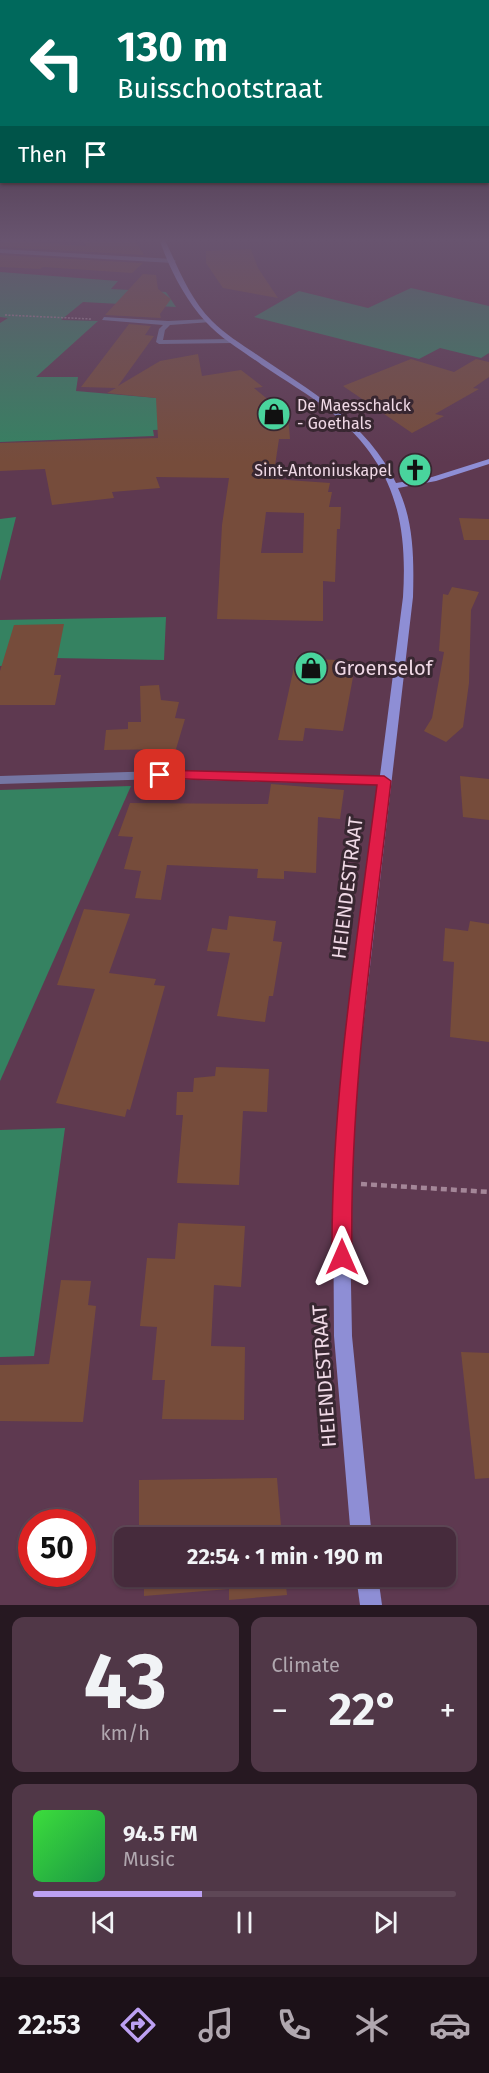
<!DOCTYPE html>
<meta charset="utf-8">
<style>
:root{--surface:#462b3c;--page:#503747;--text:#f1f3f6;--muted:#b0a7af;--line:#5e4756;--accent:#bca0f2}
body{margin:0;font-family:"Fira Sans",sans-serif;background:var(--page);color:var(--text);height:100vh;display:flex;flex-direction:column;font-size:22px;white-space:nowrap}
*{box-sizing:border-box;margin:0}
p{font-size:20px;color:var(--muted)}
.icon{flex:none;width:33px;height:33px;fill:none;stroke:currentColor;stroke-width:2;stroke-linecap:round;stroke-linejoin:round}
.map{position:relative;height:1605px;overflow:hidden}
.side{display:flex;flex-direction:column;gap:12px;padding:12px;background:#261821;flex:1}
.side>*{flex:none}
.banner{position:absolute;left:0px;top:0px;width:489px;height:183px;box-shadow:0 2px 4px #0004,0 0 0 2px var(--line);background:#00695c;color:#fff;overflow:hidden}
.speed{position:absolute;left:18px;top:1509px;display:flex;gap:12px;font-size:30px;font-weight:700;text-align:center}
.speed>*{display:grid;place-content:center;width:78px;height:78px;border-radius:50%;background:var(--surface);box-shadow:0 2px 4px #0004,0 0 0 2px var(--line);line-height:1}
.speed .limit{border:9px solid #d22;background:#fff;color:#111}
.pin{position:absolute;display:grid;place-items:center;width:51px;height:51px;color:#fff;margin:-26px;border-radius:12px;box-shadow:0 3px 9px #0006}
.me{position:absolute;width:66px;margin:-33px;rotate:0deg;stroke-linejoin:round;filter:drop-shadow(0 0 4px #0008)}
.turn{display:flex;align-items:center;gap:21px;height:126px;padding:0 18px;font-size:27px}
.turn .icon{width:78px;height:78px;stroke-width:2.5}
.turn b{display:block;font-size:42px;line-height:51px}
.then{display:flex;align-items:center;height:57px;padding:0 18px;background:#0003;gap:12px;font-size:22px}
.big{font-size:45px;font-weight:700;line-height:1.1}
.side .card{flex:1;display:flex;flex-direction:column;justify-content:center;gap:9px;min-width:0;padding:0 21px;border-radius:12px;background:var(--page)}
.side .dial{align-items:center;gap:0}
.dial b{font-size:78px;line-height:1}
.song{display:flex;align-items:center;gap:18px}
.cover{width:72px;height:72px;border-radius:9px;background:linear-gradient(135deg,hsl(120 70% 55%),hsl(140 70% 35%))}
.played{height:6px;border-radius:3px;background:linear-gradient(90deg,var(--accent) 40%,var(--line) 40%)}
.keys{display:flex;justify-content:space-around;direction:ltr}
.heat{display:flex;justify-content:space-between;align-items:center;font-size:33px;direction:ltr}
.side .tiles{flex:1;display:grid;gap:12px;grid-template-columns:1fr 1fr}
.card:last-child{grid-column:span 2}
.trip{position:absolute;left:114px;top:1527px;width:342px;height:60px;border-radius:12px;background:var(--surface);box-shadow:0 2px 4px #0004,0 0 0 2px var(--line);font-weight:700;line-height:60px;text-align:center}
.tabs{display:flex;height:96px;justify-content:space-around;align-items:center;background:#1c1118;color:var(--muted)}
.tabs .icon{width:42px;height:42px}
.tabs .current{color:var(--accent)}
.tabs b{font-size:27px;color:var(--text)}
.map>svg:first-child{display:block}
.green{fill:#358261}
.building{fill:#764c3b;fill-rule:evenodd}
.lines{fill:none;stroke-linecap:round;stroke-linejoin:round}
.path-far1{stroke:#a48698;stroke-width:1.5;stroke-dasharray:2 1.5;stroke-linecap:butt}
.path{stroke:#a48698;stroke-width:4.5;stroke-dasharray:6 4;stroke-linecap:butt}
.lane{fill:#7576a3;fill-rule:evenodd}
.street{fill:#7576a3;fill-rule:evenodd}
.secondary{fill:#8e8ed5;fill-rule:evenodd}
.route{fill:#e11d48;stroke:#92132f;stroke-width:1.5}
.labels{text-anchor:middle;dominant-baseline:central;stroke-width:6;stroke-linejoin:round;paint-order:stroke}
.far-poi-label{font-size:16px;fill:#f0d9e6;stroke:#382731;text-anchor:start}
.poi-label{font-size:20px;fill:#f0d9e6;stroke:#382731;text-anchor:start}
.street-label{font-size:20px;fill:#f0d9e6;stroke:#382731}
</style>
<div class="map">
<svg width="489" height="1605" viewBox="0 0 489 1605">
<rect width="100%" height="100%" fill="#5e3950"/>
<!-- green -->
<g class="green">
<path d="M0,272L118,281L111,289L166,292L176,307L83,302L61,320L98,321L36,377H78L76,391L180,400L179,429L153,430L154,436L0,442V323L8,318L0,317Z"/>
<path d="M411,288L489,306V353L481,358L440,348L419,359L254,317L299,291L368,308Z"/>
<path d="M16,517L0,581V519Z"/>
<path d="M166,617L164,660L53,658L49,665L0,666V620Z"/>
<path d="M131,786L0,1081V790Z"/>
<path d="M65,1128L34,1356L0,1357V1130Z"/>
</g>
<!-- building -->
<g class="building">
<path d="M134,239L144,255L0,247V243L9,240L86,246L84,242Z"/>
<path d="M251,249L258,268L278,298L223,288L206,263V251Z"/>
<path d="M0,255L143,263L132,273L43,267L40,269L0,267Z"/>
<path d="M143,274L156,275L158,289L171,299L160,314L161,318L105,315Z"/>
<path d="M129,324L151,326L145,335L154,336L118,386L160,361L198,354L202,376L241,370L263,387L254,388L288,416L290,439H279L273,479L330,483L328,492H332L329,507H341L340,529H337L335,582L323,581V621L217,619L222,525L229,478L156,477L160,488L112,492L114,498L52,505L45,469L0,471V443L158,438L156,398L107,393L116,388L81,387ZM266,512L304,513L303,553H261Z"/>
<path d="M411,359L454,372L476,359L489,362V377L473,388L479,389L435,414L444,416L412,433L343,386Z"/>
<path d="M459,518L489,519V540H464Z"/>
<path d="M452,587L479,592L471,610L469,683L463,727L446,742L424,731L432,718L444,652L439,651L443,594L448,595Z"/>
<path d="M64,624L54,675H61L55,705H0V671L14,625Z"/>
<path d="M296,658L356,661L343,731L305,728L303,741L278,740Z"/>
<path d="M159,685L161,700L179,702L175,718L185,719L176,749L104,750L106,730L128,729V722H141L140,686Z"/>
<path d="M460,776L489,779V820L463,817Z"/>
<path d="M271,784L344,790L340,819L318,817L316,873L284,871V879L257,878L258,869L167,865L161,900L135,898L141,871L124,869L133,837L118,836L130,803L268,804Z"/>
<path d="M84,909L130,914L109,973L156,979L154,985L165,986L130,1110L127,1109L125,1117L56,1103L95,989L57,985Z"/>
<path d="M229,916L276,921L273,941L282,942L273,996H269L265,1022L217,1016L230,953L207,951L212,928L227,930Z"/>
<path d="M470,921L489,924V1042L450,1037L454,962L443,961L445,928L468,931Z"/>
<path d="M216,1067L269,1069L267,1112L243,1111L239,1185L177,1183L183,1115H176L177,1092H193L194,1078L215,1076Z"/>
<path d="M178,1223L245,1226L241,1287L214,1285L211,1346L245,1347L244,1420L162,1419L165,1380H152L157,1327L140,1326L147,1258L175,1259Z"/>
<path d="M61,1280L91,1281L88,1305L96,1306L83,1422L0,1421V1365L49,1364Z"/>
<path d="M461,1352L489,1353V1478L475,1479Z"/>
<path d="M277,1478L282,1538H139V1480Z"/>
<path d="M144,1576H285L287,1595L229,1600V1589L144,1596Z"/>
</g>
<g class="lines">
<!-- path-far1 -->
<path class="path-far1" d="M5,315L91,319"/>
<!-- path -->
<path class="path" d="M361,1184L489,1192"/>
<!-- lane -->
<g class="lane">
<path d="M0,249L173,259L176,261L173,263L0,253Z"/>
<path d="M104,317L168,321L209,319L211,322L170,325L165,330L163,340L233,339L236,341L233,343L159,344L156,342L159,329L163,325L102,320Z"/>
</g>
<!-- street -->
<path class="street" d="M160,771L384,777L390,781L384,785L160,779L0,784V776Z"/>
<!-- secondary -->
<g class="secondary">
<path d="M159,238H164C178,267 189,298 212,321C225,334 241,344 256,354C309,390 368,423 396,483L432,477L489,459V464L436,481L398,488C414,522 414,560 413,597L358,1070L349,1183L352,1336L372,1538H351L334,1336L333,1183L342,1070L403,597C408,518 393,463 330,411C309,394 285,381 262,365C243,351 221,339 205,321C184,298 168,266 159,238Z"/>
<path d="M356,1576H378L382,1605H360Z"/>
</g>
</g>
<!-- sky -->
<linearGradient id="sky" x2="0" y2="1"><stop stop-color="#341f2c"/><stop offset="0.52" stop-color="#68546f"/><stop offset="1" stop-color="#68546f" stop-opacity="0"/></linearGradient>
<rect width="489" height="462" fill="url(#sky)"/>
<!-- route -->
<path class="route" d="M160,770L384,776L391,781C373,939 349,1097 352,1257L349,1263L342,1266L335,1263L332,1257C331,1098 357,942 377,785L155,778L153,775Z"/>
<!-- icons -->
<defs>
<g id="shop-disc" transform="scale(1.725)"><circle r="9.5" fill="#49d49d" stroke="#382731"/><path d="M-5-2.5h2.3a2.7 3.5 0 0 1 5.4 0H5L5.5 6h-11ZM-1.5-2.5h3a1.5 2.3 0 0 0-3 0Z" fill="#111"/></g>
<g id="church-disc" transform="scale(1.725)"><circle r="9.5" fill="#49d49d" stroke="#382731"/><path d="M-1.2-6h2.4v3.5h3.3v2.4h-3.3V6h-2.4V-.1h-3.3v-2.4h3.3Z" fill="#111"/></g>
</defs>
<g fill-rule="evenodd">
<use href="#shop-disc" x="274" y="414"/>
<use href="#church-disc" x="415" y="470"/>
<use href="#shop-disc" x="311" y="668"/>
</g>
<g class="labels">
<!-- far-poi labels -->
<g class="far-poi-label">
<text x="297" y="405">De Maesschalck<tspan x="297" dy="18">- Goethals</tspan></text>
<text x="392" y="470" text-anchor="end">Sint-Antoniuskapel</text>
</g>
<!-- poi labels -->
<g class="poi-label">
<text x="334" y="668">Groenselof</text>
</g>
<!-- street labels -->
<g class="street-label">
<text transform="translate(347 888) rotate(-83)">HEIENDESTRAAT</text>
<text transform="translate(324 1376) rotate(-94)">HEIENDESTRAAT</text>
</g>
</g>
</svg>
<div class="speed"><div class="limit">50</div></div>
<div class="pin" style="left:160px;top:775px;background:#d93025"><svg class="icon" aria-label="arrive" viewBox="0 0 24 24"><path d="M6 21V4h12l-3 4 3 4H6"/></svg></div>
<svg class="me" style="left:342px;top:1257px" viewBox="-20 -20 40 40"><path d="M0-17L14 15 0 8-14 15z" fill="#e11d48" stroke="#fff" stroke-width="4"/></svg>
<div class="trip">22:54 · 1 min · 190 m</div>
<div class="banner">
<div class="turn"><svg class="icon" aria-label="left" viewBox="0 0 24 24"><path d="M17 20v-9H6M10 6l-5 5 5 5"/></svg><div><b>130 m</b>Buisschootstraat</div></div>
<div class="then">Then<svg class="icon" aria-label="arrive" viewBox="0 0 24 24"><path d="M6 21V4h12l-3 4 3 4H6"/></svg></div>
</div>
</div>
<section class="side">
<div class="tiles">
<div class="card dial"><b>43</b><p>km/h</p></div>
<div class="card"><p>Climate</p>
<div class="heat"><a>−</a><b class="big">22°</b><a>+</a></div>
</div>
<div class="card">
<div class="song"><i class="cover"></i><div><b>94.5 FM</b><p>Music</p></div></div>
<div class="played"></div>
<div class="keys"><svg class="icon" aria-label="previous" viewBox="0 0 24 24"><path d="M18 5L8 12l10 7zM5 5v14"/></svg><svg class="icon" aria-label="pause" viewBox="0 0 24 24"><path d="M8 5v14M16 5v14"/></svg><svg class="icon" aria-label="next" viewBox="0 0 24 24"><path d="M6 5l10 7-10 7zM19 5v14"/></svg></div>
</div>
</div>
</section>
<nav class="tabs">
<b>22:53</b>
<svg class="icon current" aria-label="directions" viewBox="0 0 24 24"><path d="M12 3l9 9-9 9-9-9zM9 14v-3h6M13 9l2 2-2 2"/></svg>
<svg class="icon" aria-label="music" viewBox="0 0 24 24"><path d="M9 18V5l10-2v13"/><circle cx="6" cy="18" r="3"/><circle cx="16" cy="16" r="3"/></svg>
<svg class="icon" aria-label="phone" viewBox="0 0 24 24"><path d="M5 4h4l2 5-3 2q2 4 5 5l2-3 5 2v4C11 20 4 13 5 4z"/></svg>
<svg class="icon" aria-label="climate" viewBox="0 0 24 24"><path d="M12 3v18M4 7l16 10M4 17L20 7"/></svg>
<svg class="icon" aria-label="car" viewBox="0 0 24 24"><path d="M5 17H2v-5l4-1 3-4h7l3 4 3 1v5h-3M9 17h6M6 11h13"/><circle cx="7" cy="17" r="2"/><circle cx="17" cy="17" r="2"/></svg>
</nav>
